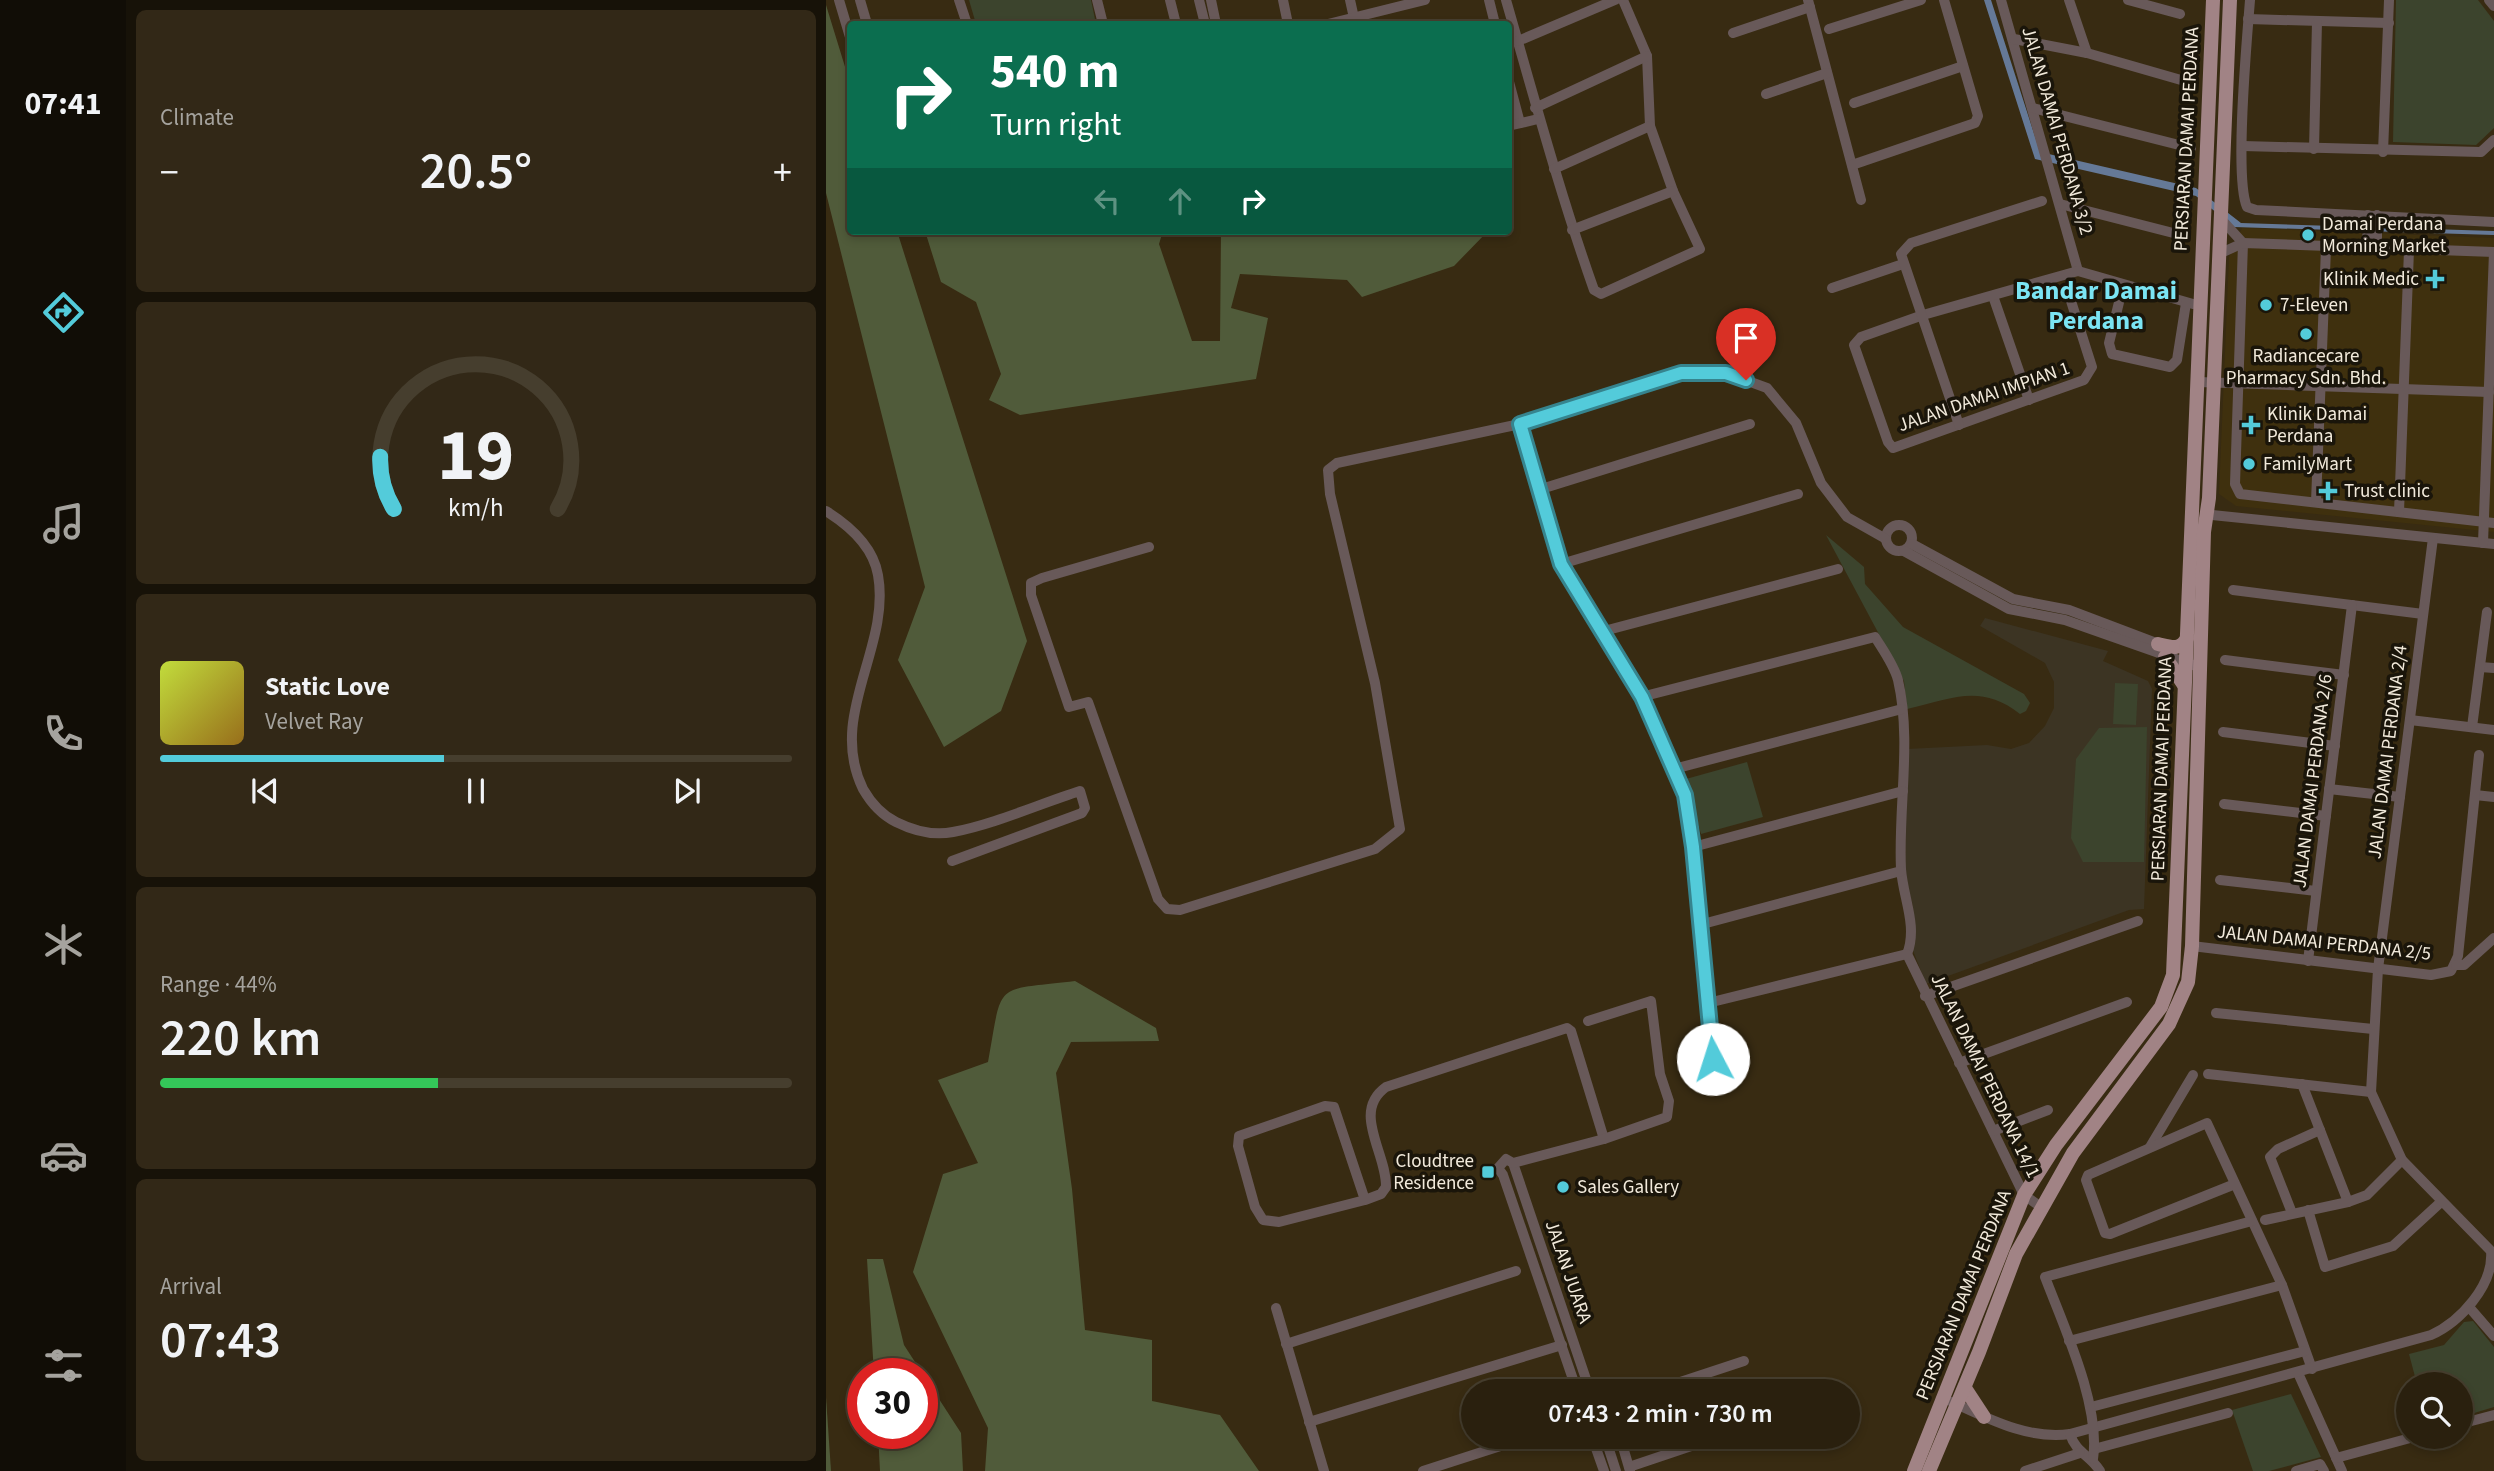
<!DOCTYPE html>
<meta charset="utf-8">
<style>
:root{--surface:#2a200e;--page:#322817;--text:#f1f3f6;--muted:#a5a39e;--line:#463e2e;--accent:#53cbda}
body{margin:0;font-family:"Source Sans 3",sans-serif;background:var(--page);color:var(--text);height:100vh;display:flex;flex-direction:column;font-size:26px;white-space:nowrap}
*{box-sizing:border-box;margin:0}
p{font-size:23px;color:var(--muted)}
.icon{flex:none;width:38px;height:38px;fill:none;stroke:currentColor;stroke-width:2;stroke-linecap:round;stroke-linejoin:round}
.map{position:relative;flex:1;overflow:hidden}
.details{display:flex;flex-direction:column;gap:10px;padding:10px;background:#171208;width:700px}
.details>*{flex:none}
.hud{position:absolute;left:21px;top:21px;width:665px;height:214px;border-radius:7px;box-shadow:0 4px 10px #0003,0 0 0 2px var(--line);background:#0b6e4f;color:#fff;overflow:hidden}
.controls{position:absolute;left:1570px;top:1372px;display:grid;gap:14px}
.controls a{display:grid;place-items:center;width:77px;height:77px;border-radius:50%;background:var(--surface);box-shadow:0 4px 10px #0003,0 0 0 2px var(--line);font-size:35px}
.speed{position:absolute;left:21px;top:1358px;display:flex;gap:14px;font-size:35px;font-weight:700;text-align:center}
.speed>*{display:grid;place-content:center;width:91px;height:91px;border-radius:50%;background:var(--surface);box-shadow:0 4px 10px #0003,0 0 0 2px var(--line);line-height:1}
.speed .limit{border:10px solid #d22;background:#fff;color:#111}
.pin{position:absolute;display:grid;place-items:center;width:60px;height:60px;color:#fff;margin:-72px -30px;border-radius:50% 50% 50% 0;rotate:-45deg;box-shadow:0 0 7px #0007}
.pin .icon{rotate:45deg}
.me{position:absolute;width:77px;margin:-38px;rotate:355deg;stroke-linejoin:round;filter:drop-shadow(0 0 5px #0008)}
.turn{display:flex;align-items:center;gap:24px;height:147px;padding:0 28px;font-size:32px}
.turn .icon{width:91px;height:91px;stroke-width:2.5}
.turn b{display:block;font-size:49px;line-height:60px}
.lanes{display:flex;align-items:center;height:66px;padding:0 28px;background:#0003;justify-content:center;gap:35px;direction:ltr}
.lanes .off{opacity:.35}
.big{font-size:52px;font-weight:600;line-height:1.1}
.details .card{flex:1;display:flex;flex-direction:column;justify-content:center;gap:10px;min-width:0;padding:0 24px;border-radius:10px;background:var(--page)}
.details .dial{align-items:center;gap:0}
.dial svg{height:182px;overflow:visible;fill:none;stroke:var(--line);stroke-width:7;stroke-linecap:round;text-anchor:middle}
.dial text{fill:var(--text);stroke:none}
.song{display:flex;align-items:center;gap:21px}
.cover{width:84px;height:84px;border-radius:10px;background:linear-gradient(135deg,hsl(70 70% 55%),hsl(40 70% 35%))}
.played{height:7px;border-radius:4px;background:linear-gradient(90deg,var(--accent) 45%,var(--line) 45%)}
.keys{display:flex;justify-content:space-around;direction:ltr}
.heat{display:flex;justify-content:space-between;align-items:center;font-size:38px;direction:ltr}
.charge{height:10px;border-radius:5px;background:linear-gradient(90deg,#34c759 44%,var(--line) 0)}
.trip{position:absolute;left:635px;top:1379px;width:399px;height:70px;border-radius:35px;background:var(--surface);box-shadow:0 4px 10px #0003,0 0 0 2px var(--line);font-weight:600;line-height:70px;text-align:center}
main{display:flex;flex:1;min-height:0}
.tab-bar{display:flex;flex-direction:column;width:126px;justify-content:space-around;align-items:center;background:#110d06;color:var(--muted)}
.tab-bar .icon{width:49px;height:49px}
.tab-bar .on{color:var(--accent)}
.tab-bar b{font-size:32px;color:var(--text)}
.map>svg:first-child{display:block}
.built{fill:#3f300e}
.education{fill:#3c3423}
.green{fill:#3c442d}
.forest{fill:#505b3a}
.water{fill:#657997}
.lines{fill:none;stroke-linecap:round;stroke-linejoin:round}
.minor{stroke:#685959;stroke-width:10}
.major{stroke:#a18385;stroke-width:14}
.route-casing{stroke:#36848e;stroke-width:18}
.route{stroke:#53cbda;stroke-width:12}
.poi-dot{fill:#53cbda;stroke:#1a150a;stroke-width:2.5}
.labels{text-anchor:middle;dominant-baseline:central;stroke-width:7;stroke-linejoin:round;paint-order:stroke}
.street-label{font-size:19px;fill:#f2eadb;stroke:#1a150a}
.poi-label{font-size:19px;fill:#f2eadb;stroke:#1a150a;text-anchor:start}
.district-label{font-size:26px;font-weight:bold;fill:#7be5f4;stroke:#1a150a}
</style>
<main>
<nav class="tab-bar">
<b>07:41</b>
<svg class="icon on" aria-label="directions" viewBox="0 0 24 24"><path d="M12 3l9 9-9 9-9-9zM9 14v-3h6M13 9l2 2-2 2"/></svg>
<svg class="icon" aria-label="music" viewBox="0 0 24 24"><path d="M9 18V5l10-2v13"/><circle cx="6" cy="18" r="3"/><circle cx="16" cy="16" r="3"/></svg>
<svg class="icon" aria-label="phone" viewBox="0 0 24 24"><path d="M5 4h4l2 5-3 2q2 4 5 5l2-3 5 2v4C11 20 4 13 5 4z"/></svg>
<svg class="icon" aria-label="climate" viewBox="0 0 24 24"><path d="M12 3v18M4 7l16 10M4 17L20 7"/></svg>
<svg class="icon" aria-label="car" viewBox="0 0 24 24"><path d="M5 17H2v-5l4-1 3-4h7l3 4 3 1v5h-3M9 17h6M6 11h13"/><circle cx="7" cy="17" r="2"/><circle cx="17" cy="17" r="2"/></svg>
<svg class="icon" aria-label="filters" viewBox="0 0 24 24"><path d="M4 7h16M4 17h16"/><circle cx="9" cy="7" r="2"/><circle cx="15" cy="17" r="2"/></svg>
</nav>
<section class="details">
<div class="card"><p>Climate</p>
<div class="heat"><a>−</a><b class="big">20.5°</b><a>+</a></div>
</div>
<div class="card dial"><svg viewBox="0 0 100 80">
<path d="M14 69A42 42 0 1 1 86 69"/>
<path d="M14 69A42 42 0 0 1 8 46" stroke="#53cbda"/>
<text x="50" y="56" font-size="32" font-weight="700">19</text>
<text x="50" y="72" font-size="11">km/h</text>
</svg></div>
<div class="card">
<div class="song"><i class="cover"></i><div><b>Static Love</b><p>Velvet Ray</p></div></div>
<div class="played"></div>
<div class="keys"><svg class="icon" aria-label="previous" viewBox="0 0 24 24"><path d="M18 5L8 12l10 7zM5 5v14"/></svg><svg class="icon" aria-label="pause" viewBox="0 0 24 24"><path d="M8 5v14M16 5v14"/></svg><svg class="icon" aria-label="next" viewBox="0 0 24 24"><path d="M6 5l10 7-10 7zM19 5v14"/></svg></div>
</div>
<div class="card"><p>Range · 44%</p><b class="big">220 km</b><div class="charge"></div></div>
<div class="card"><p>Arrival</p><b class="big">07:43</b></div>
</section>
<div class="map">
<svg width="1668" height="1471" viewBox="0 0 1668 1471">
<rect width="100%" height="100%" fill="#382b12"/>
<!-- built -->
<path class="built" d="M1416,228L1668,238V532L1410,506L1393,494L1403,257Z"/>
<!-- education -->
<path class="education" d="M1159,618L1282,651L1277,661L1322,681L1326,689L1318,909L1303,910L1100,984L1086,948L1087,906L1079,876L1081,749L1161,745L1185,749L1203,743L1219,726L1228,708V682L1219,663L1154,626Z"/>
<!-- green -->
<g class="green">
<path d="M143,0H265L270,24H150Z"/>
<path d="M1570,0H1652L1668,21V128L1650,145L1567,142Z"/>
<path d="M1000,535L1038,567L1039,584L1077,627L1198,694L1204,703L1200,711L1194,714C1154,683 1126,699 1081,709L1078,681Z"/>
<path d="M1289,683L1312,684L1310,725L1287,724Z"/>
<path d="M1321,727L1318,862H1257L1245,838L1250,759L1273,728Z"/>
<path d="M921,762L937,817L875,834L860,779Z"/>
<path d="M1647,1321L1668,1347V1407L1635,1417L1634,1384H1591L1583,1354L1618,1345L1638,1322Z"/>
<path d="M1465,1394L1495,1457L1443,1471H1427L1406,1410Z"/>
</g>
<!-- forest -->
<g class="forest">
<path d="M0,5L24,83V231H71L201,641L175,711L118,747L72,660L99,587L0,193Z"/>
<path d="M99,231H337L333,244L366,341H394L395,231H662L628,266L536,297L521,280L414,274L405,308L442,318L430,379L194,415L163,400L175,374L150,302L115,282Z"/>
<path d="M249,981L330,1028L333,1041L245,1042L230,1073L246,1189L259,1330L326,1340V1401L394,1415L433,1471H159L162,1428L87,1272L117,1174L152,1163L112,1080L162,1062C177,980 166,991 249,981Z"/>
<path d="M41,1259H57L78,1345L135,1433L137,1471H54L52,1433H96V1374H48Z"/>
<path d="M0,1397L5,1471H0Z"/>
</g>
<!-- water -->
<path class="water" d="M1158,0H1165L1214,152L1370,188L1415,223L1668,231V235L1408,227L1370,196L1209,159Z"/>
<g class="lines">
<!-- minor -->
<g class="minor">
<path d="M13,0L24,37"/>
<path d="M34,0L41,24"/>
<path d="M133,0L141,24"/>
<path d="M271,0L277,24"/>
<path d="M344,0L350,24"/>
<path d="M373,0L379,24"/>
<path d="M385,0L390,24"/>
<path d="M457,0L462,24"/>
<path d="M524,0L528,18"/>
<path d="M663,0L669,24"/>
<path d="M680,0C708,97 734,194 768,290L775,294L874,249L847,191L824,126L821,56L797,0"/>
<path d="M982,0L1035,200"/>
<path d="M1175,0L1252,271"/>
<path d="M1243,0L1261,53"/>
<path d="M1302,0L1354,14"/>
<path d="M1424,0C1421,39 1408,178 1421,207L1430,210L1668,222"/>
<path d="M1663,0L1668,6"/>
<path d="M1422,19L1563,23"/>
<path d="M502,24L599,0"/>
<path d="M1003,29L1095,0"/>
<path d="M907,33L984,7"/>
<path d="M1188,39L1261,53L1355,80"/>
<path d="M692,41L789,0"/>
<path d="M682,78L694,123"/>
<path d="M940,94L1001,73"/>
<path d="M1028,103L1137,66"/>
<path d="M709,108L821,56"/>
<path d="M1207,108L1365,148"/>
<path d="M682,126L712,119"/>
<path d="M1417,146L1655,152L1668,140"/>
<path d="M1488,149L1491,22"/>
<path d="M1557,152L1563,0"/>
<path d="M1026,165L1149,123L1152,116L1118,0"/>
<path d="M728,169L824,126"/>
<path d="M1234,204L1359,236"/>
<path d="M1396,220L1417,243"/>
<path d="M746,230L847,191"/>
<path d="M1417,243L1409,484L1414,494L1668,523"/>
<path d="M1541,249L1542,215"/>
<path d="M1551,250V215"/>
<path d="M1395,253L1417,243L1668,252"/>
<path d="M1252,271L1367,304"/>
<path d="M1297,286L1283,343L1286,354L1344,367L1351,360L1360,303"/>
<path d="M1006,288L1077,264"/>
<path d="M1167,296L1203,400"/>
<path d="M1245,301L1266,367L1258,380L1067,448L1062,442L1028,345L1035,337L1097,315L1252,271"/>
<path d="M1372,382L1663,392"/>
<path d="M694,424L735,564L815,697L859,795L867,847L887,1059"/>
<path d="M1133,425L1075,254L1085,243L1216,201"/>
<path d="M712,490L924,424"/>
<path d="M1490,502L1500,248"/>
<path d="M0,511C24,526 47,546 52,575C65,648 1,715 37,789C45,803 56,815 70,822C88,831 107,836 127,832C169,824 213,804 254,791L259,808L256,813L126,861"/>
<path d="M1573,512L1583,250"/>
<path d="M1386,515L1668,544"/>
<circle cx="1073" cy="538" r="13"/>
<path d="M1657,543L1668,252"/>
<path d="M1086,544L1187,599L1243,610L1338,646"/>
<path d="M323,547L216,578L205,583V595L243,707L262,702L332,899L341,909L354,910L549,849L574,829L549,683L504,494L502,470L511,463L694,424L855,373H900L941,388L970,423L995,483L1021,517L1060,539"/>
<path d="M1078,551L1183,609L1239,620L1367,665"/>
<path d="M735,564L972,494"/>
<path d="M1407,590L1597,614"/>
<path d="M778,631L1012,569"/>
<path d="M1399,660L1518,675"/>
<path d="M1654,667L1668,668"/>
<path d="M815,697L1049,637C1057,650 1068,665 1072,680C1086,741 1072,807 1075,869C1077,898 1092,926 1081,954"/>
<path d="M1584,720L1668,730"/>
<path d="M1646,727L1661,612"/>
<path d="M1397,732L1509,746"/>
<path d="M848,769L1076,709"/>
<path d="M1503,789L1574,797"/>
<path d="M1649,795L1668,797"/>
<path d="M1398,804L1500,816"/>
<path d="M867,847L1077,791"/>
<path d="M1394,880L1490,891"/>
<path d="M873,925L1075,871"/>
<path d="M1366,946L1605,975L1625,971L1632,956L1653,755"/>
<path d="M1081,954L1198,1195L1215,1207"/>
<path d="M1482,961L1526,605"/>
<path d="M1630,965H1638L1668,938"/>
<path d="M1099,996L1312,921"/>
<path d="M882,1003L1081,954"/>
<path d="M1390,1013L1547,1029"/>
<path d="M1133,1063L1301,1002"/>
<path d="M1382,1074L1545,1092"/>
<path d="M1476,1084L1522,1202"/>
<path d="M1167,1131L1222,1110"/>
<path d="M1324,1147L1367,1075"/>
<path d="M687,1163L764,1391"/>
<path d="M1409,1184L1284,1234L1279,1233L1260,1180L1262,1175L1381,1123L1456,1285L1486,1369"/>
<path d="M539,1200L508,1107L499,1106L413,1136L412,1146L429,1207L437,1220L453,1222L539,1200L555,1194L560,1187C561,1153 525,1112 560,1087L741,1028L745,1031L778,1139"/>
<path d="M1482,1210L1499,1267L1567,1246L1615,1202"/>
<path d="M1466,1213L1444,1157L1452,1149L1494,1130"/>
<path d="M1439,1220L1522,1202L1541,1195L1576,1160"/>
<path d="M1643,1307L1668,1336"/>
<path d="M450,1308L498,1471"/>
<path d="M1243,1341L1456,1285"/>
<path d="M460,1344L690,1271"/>
<path d="M1472,1373L1516,1471"/>
<path d="M751,1391L677,1175L672,1168L680,1159L687,1163L778,1139L841,1117L843,1101L834,1074L825,1001L762,1021"/>
<path d="M827,1391L918,1361"/>
<path d="M1126,1402C1163,1419 1203,1440 1244,1434L1605,1335C1634,1322 1668,1285 1665,1251L1576,1160L1545,1092L1552,969L1607,538"/>
<path d="M1265,1407L1479,1351"/>
<path d="M483,1422L736,1345"/>
<path d="M1634,1424L1668,1415"/>
<path d="M1244,1434C1250,1453 1264,1455 1274,1471"/>
<path d="M766,1437L778,1471"/>
<path d="M779,1437L790,1471"/>
<path d="M794,1437L804,1471"/>
<path d="M1268,1449L1402,1413"/>
<path d="M1510,1458L1588,1437"/>
<path d="M1267,1459C1275,1406 1238,1327 1219,1277L1426,1221"/>
<path d="M803,1467L892,1437"/>
<path d="M597,1471L702,1437"/>
<path d="M1199,1471L1254,1453"/>
<path d="M1470,1471L1494,1464L1498,1471"/>
</g>
<!-- major -->
<g class="major">
<path d="M1332,644C1345,647 1354,651 1361,638"/>
<path d="M1339,657L1358,685"/>
<path d="M1139,1388L1158,1417"/>
<path d="M1088,1471L1198,1195L1230,1145L1335,1007L1347,975L1387,0"/>
<path d="M1103,1471L1153,1352L1190,1254L1247,1153L1343,1024L1362,982L1366,946L1378,532L1383,498C1391,332 1396,166 1404,0"/>
</g>
</g>
<g class="lines">
<!-- route casing -->
<g class="route-casing">
<path id="route" d="M887,1059L867,847L859,795L816,697L735,564L694,424L855,373H900L920,380"/>
</g>
<!-- route -->
<use href="#route" class="route"/>
</g>
<!-- markers -->
<g class="poi-dot">
<circle cx="1482" cy="235" r="7"/>
<path d="M1605.5 268.5h7v7h7v7h-7v7h-7v-7h-7v-7h7z"/>
<circle cx="1440" cy="305" r="7"/>
<circle cx="1480" cy="334" r="7"/>
<path d="M1421.5 414.5h7v7h7v7h-7v7h-7v-7h-7v-7h7z"/>
<circle cx="1423" cy="464" r="7"/>
<path d="M1498.5 480.5h7v7h7v7h-7v7h-7v-7h-7v-7h7z"/>
<rect x="655" y="1165" width="14" height="14" rx="3.5"/>
<circle cx="737" cy="1187" r="7"/>
</g>
<g class="labels">
<!-- street labels -->
<g class="street-label">
<text transform="translate(1231 131) rotate(74)">JALAN DAMAI PERDANA 3/2</text>
<text transform="translate(1361 139) rotate(-87)">PERSIARAN DAMAI PERDANA</text>
<text transform="translate(1158 397) rotate(-19)">JALAN DAMAI IMPIAN 1</text>
<text transform="translate(1562 752) rotate(-83)">JALAN DAMAI PERDANA 2/4</text>
<text transform="translate(1336 769) rotate(-88)">PERSIARAN DAMAI PERDANA</text>
<text transform="translate(1487 781) rotate(-83)">JALAN DAMAI PERDANA 2/6</text>
<text transform="translate(1498 943) rotate(6)">JALAN DAMAI PERDANA 2/5</text>
<text transform="translate(1159 1076) rotate(64)">JALAN DAMAI PERDANA 14/1</text>
<text transform="translate(742 1272) rotate(71)">JALAN JUARA</text>
<text transform="translate(1138 1295) rotate(-68)">PERSIARAN DAMAI PERDANA</text>
</g>
<!-- poi labels -->
<g class="poi-label">
<text x="1496" y="224">Damai Perdana<tspan x="1496" dy="22">Morning Market</tspan></text>
<text x="1593" y="279" text-anchor="end">Klinik Medic</text>
<text x="1454" y="305">7-Eleven</text>
<text x="1480" y="356" text-anchor="middle">Radiancecare<tspan x="1480" dy="22">Pharmacy Sdn. Bhd.</tspan></text>
<text x="1441" y="414">Klinik Damai<tspan x="1441" dy="22">Perdana</tspan></text>
<text x="1437" y="464">FamilyMart</text>
<text x="1518" y="491">Trust clinic</text>
<text x="648" y="1161" text-anchor="end">Cloudtree<tspan x="648" dy="22">Residence</tspan></text>
<text x="751" y="1187">Sales Gallery</text>
</g>
<!-- district labels -->
<g class="district-label">
<text x="1270" y="290">Bandar Damai<tspan x="1270" dy="30">Perdana</tspan></text>
</g>
</g>
</svg>
<div class="controls">
<a><svg class="icon" aria-label="search" viewBox="0 0 24 24"><circle cx="10" cy="10" r="6"/><path d="M15 15l6 6"/></svg></a>
</div>
<div class="speed"><div class="limit">30</div></div>
<div class="pin" style="left:920px;top:380px;background:#d93025"><svg class="icon" aria-label="arrive" viewBox="0 0 24 24"><path d="M6 21V4h12l-3 4 3 4H6"/></svg></div>
<svg class="me" style="left:887px;top:1059px" viewBox="-20 -20 40 40"><circle r="19" fill="#fff"/><path d="M0-13L10 11 0 6-10 11z" fill="#53cbda"/></svg>
<div class="trip">07:43 · 2 min · 730 m</div>
<div class="hud">
<div class="turn"><svg class="icon" aria-label="right" viewBox="0 0 24 24"><path d="M7 20v-9h11M14 6l5 5-5 5"/></svg><div><b>540 m</b>Turn right</div></div>
<div class="lanes"><svg class="icon off" aria-label="left" viewBox="0 0 24 24"><path d="M17 20v-9H6M10 6l-5 5 5 5"/></svg><svg class="icon off" aria-label="ahead" viewBox="0 0 24 24"><path d="M12 20V5M6 11l6-6 6 6"/></svg><svg class="icon" aria-label="right" viewBox="0 0 24 24"><path d="M7 20v-9h11M14 6l5 5-5 5"/></svg></div>
</div>
</div>
</main>
